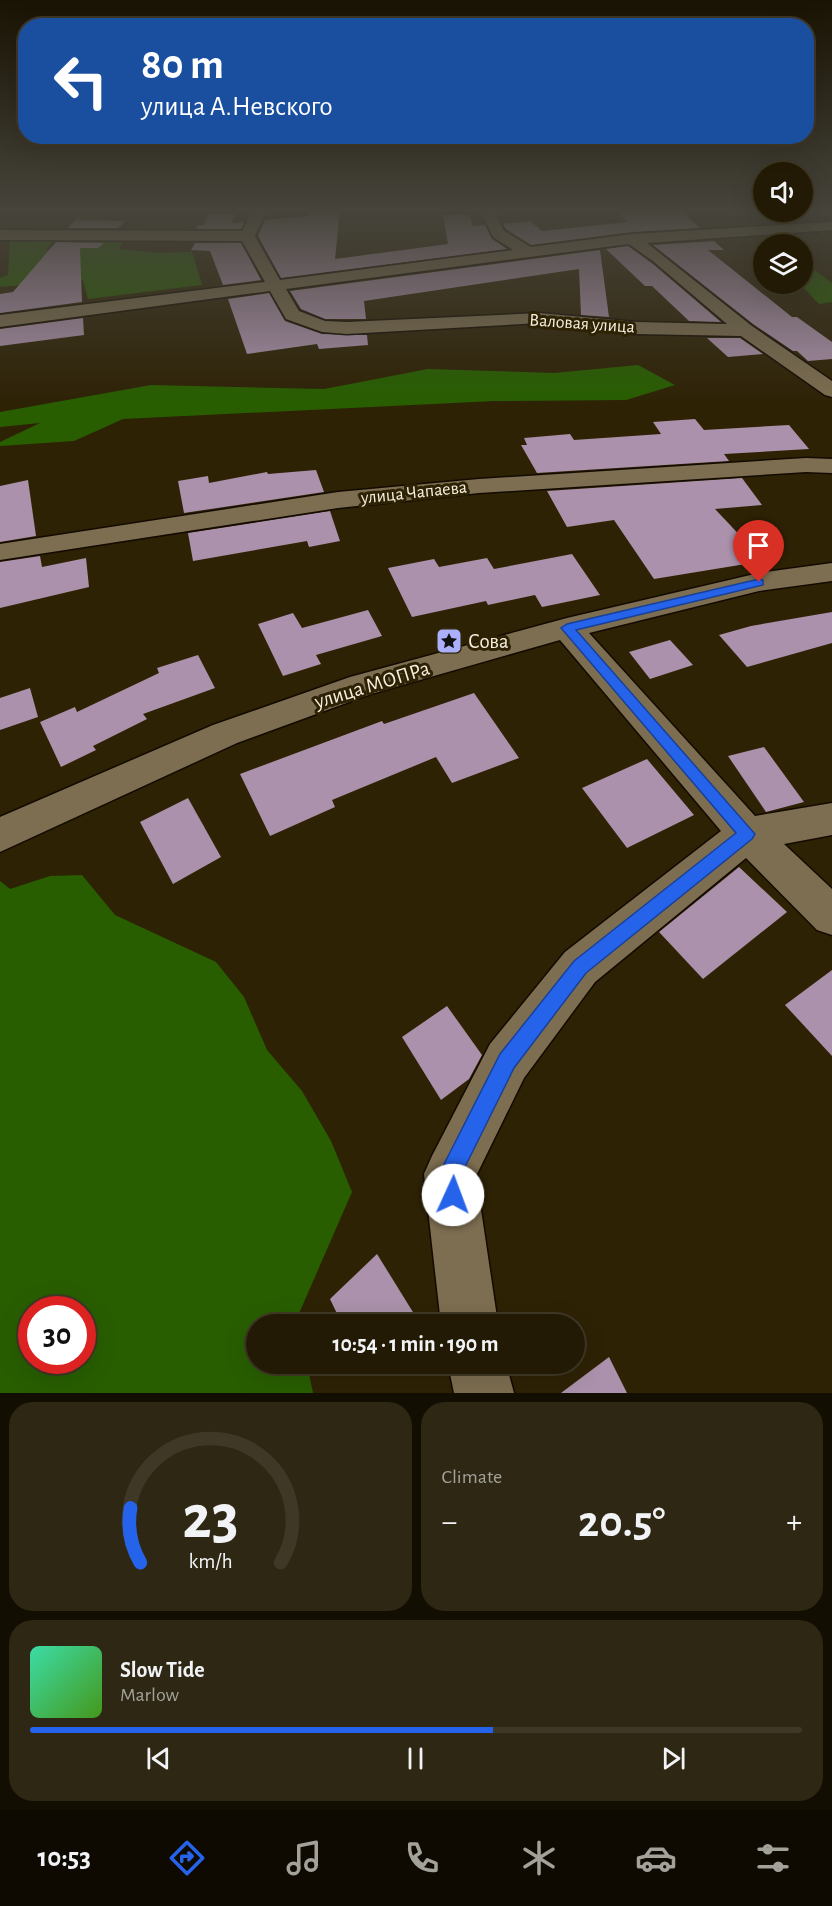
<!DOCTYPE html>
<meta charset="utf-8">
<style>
:root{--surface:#221a04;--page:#2e2713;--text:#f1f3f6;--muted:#a2a19a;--line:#3f3826;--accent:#2563eb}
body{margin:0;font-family:"Alegreya Sans",sans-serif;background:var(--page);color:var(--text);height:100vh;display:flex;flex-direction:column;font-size:22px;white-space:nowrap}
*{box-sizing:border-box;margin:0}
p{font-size:20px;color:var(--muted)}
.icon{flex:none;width:33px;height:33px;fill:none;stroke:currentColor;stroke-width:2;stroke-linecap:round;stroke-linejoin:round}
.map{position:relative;height:1393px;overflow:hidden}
.side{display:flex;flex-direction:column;gap:9px;padding:9px;background:#130e02;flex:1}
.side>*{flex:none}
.guide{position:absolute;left:18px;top:18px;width:796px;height:126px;border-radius:24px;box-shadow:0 6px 24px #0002,0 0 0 2px var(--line);background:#1a4fa0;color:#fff;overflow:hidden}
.buttons{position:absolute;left:753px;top:162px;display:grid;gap:12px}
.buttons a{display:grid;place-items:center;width:60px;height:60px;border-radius:50%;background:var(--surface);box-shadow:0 6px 24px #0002,0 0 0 2px var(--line);font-size:30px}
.speed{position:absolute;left:18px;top:1296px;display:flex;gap:12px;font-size:30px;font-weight:700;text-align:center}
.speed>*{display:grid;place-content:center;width:78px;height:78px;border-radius:50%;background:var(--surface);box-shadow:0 6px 24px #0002,0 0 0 2px var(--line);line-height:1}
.speed .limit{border:9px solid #d22;background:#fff;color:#111}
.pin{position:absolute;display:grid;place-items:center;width:51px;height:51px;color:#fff;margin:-62px -26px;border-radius:50% 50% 50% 0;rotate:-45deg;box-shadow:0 0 6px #0007}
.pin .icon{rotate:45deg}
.me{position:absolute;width:66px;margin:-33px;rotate:2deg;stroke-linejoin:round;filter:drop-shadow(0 0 4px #0008)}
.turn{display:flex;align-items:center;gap:21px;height:126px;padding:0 24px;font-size:27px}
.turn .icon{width:78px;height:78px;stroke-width:2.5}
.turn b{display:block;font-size:42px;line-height:51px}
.big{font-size:45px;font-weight:700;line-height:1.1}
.side .widget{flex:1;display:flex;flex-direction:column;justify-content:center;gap:9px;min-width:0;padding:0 21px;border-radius:24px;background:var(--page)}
.side .dial{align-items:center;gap:0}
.dial svg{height:156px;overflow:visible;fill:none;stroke:var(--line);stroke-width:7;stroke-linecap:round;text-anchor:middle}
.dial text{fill:var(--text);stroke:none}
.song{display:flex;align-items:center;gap:18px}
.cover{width:72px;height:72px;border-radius:9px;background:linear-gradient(135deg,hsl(160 70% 55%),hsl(100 70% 35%))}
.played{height:6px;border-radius:3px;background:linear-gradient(90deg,var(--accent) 60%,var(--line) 60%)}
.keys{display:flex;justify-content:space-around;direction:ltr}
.heat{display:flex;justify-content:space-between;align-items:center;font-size:33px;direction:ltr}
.side .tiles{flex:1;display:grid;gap:9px;grid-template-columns:1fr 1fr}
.widget:last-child{grid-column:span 2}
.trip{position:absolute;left:246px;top:1314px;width:339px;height:60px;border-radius:30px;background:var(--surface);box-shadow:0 6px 24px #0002,0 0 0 2px var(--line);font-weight:700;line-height:60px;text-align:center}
.tabs{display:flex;height:96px;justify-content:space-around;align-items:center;background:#0e0a02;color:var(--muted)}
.tabs .icon{width:42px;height:42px}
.tabs .current{color:var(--accent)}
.tabs b{font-size:27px;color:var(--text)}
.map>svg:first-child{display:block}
.forest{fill:#285e00;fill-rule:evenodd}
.building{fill:#ab91ab}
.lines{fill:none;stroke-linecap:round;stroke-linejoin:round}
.minor-casing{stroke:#140b00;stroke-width:3}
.minor{fill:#7d6e51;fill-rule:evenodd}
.route{fill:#2563eb;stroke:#184099;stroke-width:1.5}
.labels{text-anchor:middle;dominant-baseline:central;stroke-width:6;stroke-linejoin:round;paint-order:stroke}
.far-street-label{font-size:18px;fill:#f6eede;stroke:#2e2205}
.poi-label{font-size:21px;fill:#f6eede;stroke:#2e2205;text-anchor:start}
.street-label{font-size:21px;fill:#f6eede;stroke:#2e2205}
</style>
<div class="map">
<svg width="832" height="1393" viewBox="0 0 832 1393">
<rect width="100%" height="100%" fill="#2e2205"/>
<!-- forest -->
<g class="forest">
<path d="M10,239H55L46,250H74L86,240H124L119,249L156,253L192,252L202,285L88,299L83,280L0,287V278L8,275Z"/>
<path d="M803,261L832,283V302L819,304L800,284H802Z"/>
<path d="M638,365L675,385L626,400L494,401L123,419L74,441L0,446V442L40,423L0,427V412L151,385L324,389L428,369L554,373Z"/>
<path d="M82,875L115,915L216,962L244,997L267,1050L302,1091L331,1141L352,1192L297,1318L298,1324H256V1364H307L313,1393H0V881L10,889L50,876ZM32,1310H82V1360H32Z"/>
</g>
<!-- building -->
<g class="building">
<path d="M310,210H340L335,259L448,244L443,215L469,214L473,226L485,225L492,239L507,249L281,278L258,236L265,220L309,216Z"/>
<path d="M616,210H681L700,228L632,232L531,245L506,229L503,224L531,221L542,231L627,222Z"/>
<path d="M209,214H235L232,223L244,222L241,229H197L196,226L204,225Z"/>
<path d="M79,216V220L125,221L118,228H68Z"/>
<path d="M714,241L724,250H708L792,317H797L832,342V359L808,361L797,351H793L753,324L653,245Z"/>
<path d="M56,242L104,243L98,248H80L82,302L0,313V294L13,292Z"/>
<path d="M195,243H241L261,280L223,285L210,251L191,250Z"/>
<path d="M628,246L653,264L721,322L689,321L652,286H645L606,249Z"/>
<path d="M600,250L609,317L581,315L579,269L364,301L366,319H325L301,309L290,291Z"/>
<path d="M269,293L285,321L322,334L367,335L368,345L319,349L317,344L247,354L228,299Z"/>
<path d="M83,318L84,335L0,346V329Z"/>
<path d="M707,338H740L763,354L728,357Z"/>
<path d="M695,419L704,430L789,425L809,449L724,454L729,461L537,473L521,445H527L524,438L570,434L574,440L661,434L653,422Z"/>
<path d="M316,470L324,492L184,513L178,481L208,476L209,483L267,472L268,474Z"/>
<path d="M742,478L762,505L715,509L764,561L654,579L614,520L567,527L547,491Z"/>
<path d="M28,480L36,536L0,542V486Z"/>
<path d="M330,511L340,541L309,547L307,541L193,561L188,533Z"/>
<path d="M572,554L600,595L542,607L535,595L488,605L486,601L412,617L388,568L434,559L439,567L487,558L494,569Z"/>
<path d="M40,556L42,567L86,558L89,587L0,608V562Z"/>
<path d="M368,610L382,636L316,655L321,664L283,676L258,624L293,613L302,628Z"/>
<path d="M832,612V643L747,667L719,635L751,626Z"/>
<path d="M670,640L693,665L650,679L629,652Z"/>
<path d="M198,655L215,688L143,714L147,719L93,746L96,750L61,767L40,722L75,707L77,712L159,673L157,668Z"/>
<path d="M30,688L38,717L0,730V698Z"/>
<path d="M474,693L519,758L452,783L436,757L332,800L335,807L270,836L240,774L382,721L384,724Z"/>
<path d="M764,747L804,802L766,812L728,756Z"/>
<path d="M647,759L694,815L627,848L582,788Z"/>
<path d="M188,798L221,857L173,884L140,822Z"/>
<path d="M739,867L787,912L703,979L659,932Z"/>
<path d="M832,970V1056L785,1005Z"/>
<path d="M447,1006L482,1055L469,1079L441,1100L402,1037Z"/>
<path d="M377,1254L416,1317L407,1324H342L330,1299Z"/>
<path d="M609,1357L627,1393H561Z"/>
</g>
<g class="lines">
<!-- minor casing -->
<g class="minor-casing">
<g id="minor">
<path d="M253,210H267L255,236L280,280L513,250L493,237L480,210H494L504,231L531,247L632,234L832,222V230L647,243L752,326L832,381V397L825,395L741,336L637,334L540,323L347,334L322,332L286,319L270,291L0,327V315L265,282L242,241L0,240V230L242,231ZM629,244L654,262L727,324L637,322L540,313L347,322L325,321L299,311L286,289Z"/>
<path d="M806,458L832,459V473L806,472L479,493L338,508L0,560V544L338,492L479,479Z"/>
<path d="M832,563V581L759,591L589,633L755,816L832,803V835L784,844L832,889V935L817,930L746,858L595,982L524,1078L476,1176L498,1324H441L424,1174L432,1156L490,1044L565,952L721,831L560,640L371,694L237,743L0,852V817L213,725L350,677L567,618L759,573Z"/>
<path d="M448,1364H506L514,1393H454Z"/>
</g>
</g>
<!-- minor -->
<use href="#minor" class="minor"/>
</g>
<!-- sky -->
<linearGradient id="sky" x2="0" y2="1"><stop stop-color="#191303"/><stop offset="0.52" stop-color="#46443b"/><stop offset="1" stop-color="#46443b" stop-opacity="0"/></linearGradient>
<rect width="832" height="405" fill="url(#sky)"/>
<!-- route -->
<path class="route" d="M759,579L763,580V585L576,630L755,834L752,839L586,973L514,1068L461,1175L464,1195L460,1203L453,1206L445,1203L439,1174L500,1054L574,961L736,833L561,628L567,624Z"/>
<!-- icons -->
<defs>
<g id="sight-square" transform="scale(1.35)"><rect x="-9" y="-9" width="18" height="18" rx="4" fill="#aab0fb" stroke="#2e2205"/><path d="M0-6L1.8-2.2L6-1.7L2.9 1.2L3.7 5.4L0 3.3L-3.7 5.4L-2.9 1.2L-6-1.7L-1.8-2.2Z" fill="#111"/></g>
</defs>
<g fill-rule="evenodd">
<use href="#sight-square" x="449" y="641"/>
</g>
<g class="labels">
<!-- far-street labels -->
<g class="far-street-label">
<text transform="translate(582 324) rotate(4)">Валовая улица</text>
<text transform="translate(414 493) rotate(-6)">улица Чапаева</text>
</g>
<!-- poi labels -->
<g class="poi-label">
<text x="468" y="641">Сова</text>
</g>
<!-- street labels -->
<g class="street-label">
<text transform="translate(372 685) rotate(-17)">улица МОПРа</text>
</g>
</g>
</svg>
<div class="buttons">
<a><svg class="icon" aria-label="sound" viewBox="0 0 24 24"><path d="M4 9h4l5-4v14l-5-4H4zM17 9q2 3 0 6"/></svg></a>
<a><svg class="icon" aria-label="layers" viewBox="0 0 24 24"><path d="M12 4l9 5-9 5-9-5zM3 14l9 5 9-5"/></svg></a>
</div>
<div class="speed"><div class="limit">30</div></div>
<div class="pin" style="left:759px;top:582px;background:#d93025"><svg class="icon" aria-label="arrive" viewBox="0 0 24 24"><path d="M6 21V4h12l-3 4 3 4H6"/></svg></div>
<svg class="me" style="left:453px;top:1195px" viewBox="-20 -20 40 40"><circle r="19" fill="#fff"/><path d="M0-13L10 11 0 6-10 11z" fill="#2563eb"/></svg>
<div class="trip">10:54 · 1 min · 190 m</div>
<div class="guide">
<div class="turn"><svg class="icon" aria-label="left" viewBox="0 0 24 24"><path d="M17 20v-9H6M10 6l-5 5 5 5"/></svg><div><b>80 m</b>улица А.Невского</div></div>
</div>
</div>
<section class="side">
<div class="tiles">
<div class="widget dial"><svg viewBox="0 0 100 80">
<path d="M14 69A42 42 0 1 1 86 69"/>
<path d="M14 69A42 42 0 0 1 9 41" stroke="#2563eb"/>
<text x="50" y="56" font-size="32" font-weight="700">23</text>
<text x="50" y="72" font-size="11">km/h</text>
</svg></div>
<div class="widget"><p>Climate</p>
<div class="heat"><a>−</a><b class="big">20.5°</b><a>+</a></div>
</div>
<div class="widget">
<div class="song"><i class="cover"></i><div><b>Slow Tide</b><p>Marlow</p></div></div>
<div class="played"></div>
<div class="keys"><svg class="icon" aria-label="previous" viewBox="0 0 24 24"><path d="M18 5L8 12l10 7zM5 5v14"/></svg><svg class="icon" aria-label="pause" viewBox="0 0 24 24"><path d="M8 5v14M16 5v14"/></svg><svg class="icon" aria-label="next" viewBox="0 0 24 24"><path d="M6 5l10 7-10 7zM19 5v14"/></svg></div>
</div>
</div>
</section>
<nav class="tabs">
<b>10:53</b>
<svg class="icon current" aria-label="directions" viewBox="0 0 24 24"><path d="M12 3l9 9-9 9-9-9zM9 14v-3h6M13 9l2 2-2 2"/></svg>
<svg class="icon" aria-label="music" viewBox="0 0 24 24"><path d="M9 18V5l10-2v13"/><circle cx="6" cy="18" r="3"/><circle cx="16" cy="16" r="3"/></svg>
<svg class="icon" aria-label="phone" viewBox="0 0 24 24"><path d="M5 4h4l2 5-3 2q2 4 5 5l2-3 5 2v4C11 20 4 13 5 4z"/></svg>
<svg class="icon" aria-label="climate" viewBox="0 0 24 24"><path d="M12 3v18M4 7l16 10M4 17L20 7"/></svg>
<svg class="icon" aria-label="car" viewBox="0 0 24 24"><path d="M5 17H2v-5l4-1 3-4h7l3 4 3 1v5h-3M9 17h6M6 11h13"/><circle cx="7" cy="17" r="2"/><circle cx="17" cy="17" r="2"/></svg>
<svg class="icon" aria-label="filters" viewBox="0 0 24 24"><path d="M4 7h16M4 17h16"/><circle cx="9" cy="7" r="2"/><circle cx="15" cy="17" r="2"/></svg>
</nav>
